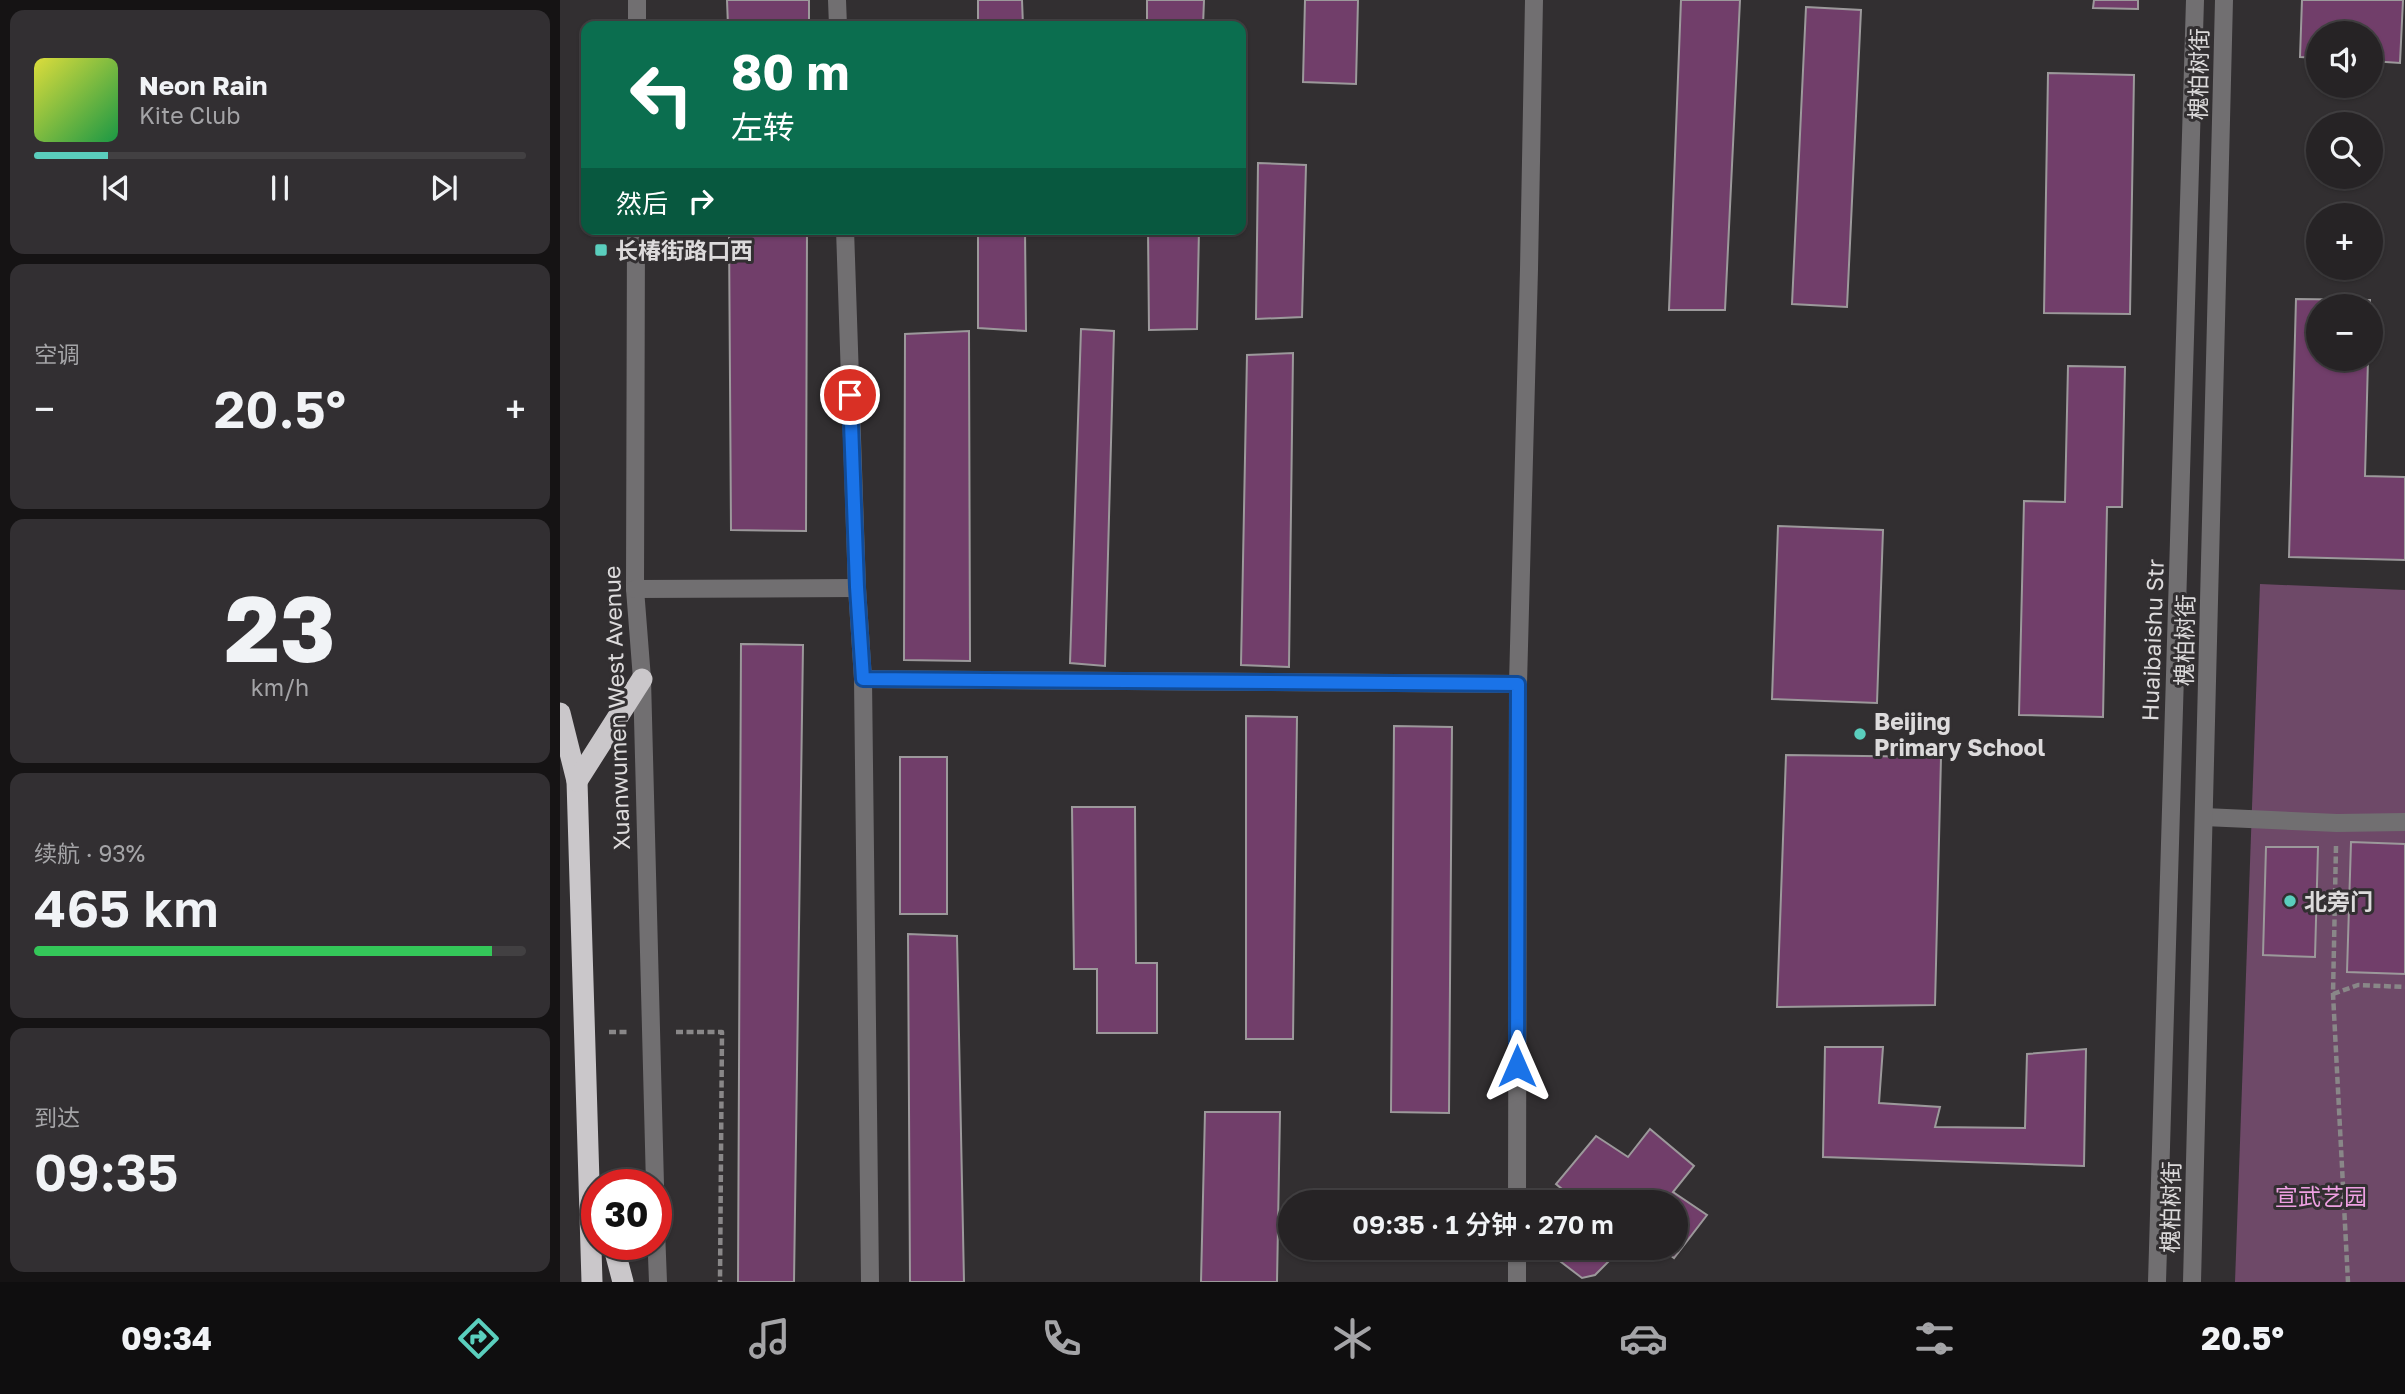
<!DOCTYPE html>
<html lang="zh">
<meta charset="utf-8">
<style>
:root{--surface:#262325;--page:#322f32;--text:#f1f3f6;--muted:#a4a4a7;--line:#424042;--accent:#5acebd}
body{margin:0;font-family:"Golos Text","Noto Sans SC",sans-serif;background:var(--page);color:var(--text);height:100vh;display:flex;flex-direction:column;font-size:26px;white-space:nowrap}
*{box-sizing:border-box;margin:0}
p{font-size:23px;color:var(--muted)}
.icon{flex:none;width:38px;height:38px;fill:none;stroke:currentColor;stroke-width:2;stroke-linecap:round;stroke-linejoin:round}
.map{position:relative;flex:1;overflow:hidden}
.panel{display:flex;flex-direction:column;gap:10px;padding:10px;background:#151314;width:560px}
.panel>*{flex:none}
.guide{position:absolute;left:21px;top:21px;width:665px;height:214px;border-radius:14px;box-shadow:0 2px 5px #0004,0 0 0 2px var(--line);background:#0b6e4f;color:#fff;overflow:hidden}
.buttons{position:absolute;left:1746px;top:21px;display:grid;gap:14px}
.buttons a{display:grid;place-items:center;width:77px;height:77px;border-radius:50%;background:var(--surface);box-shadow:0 2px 5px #0004,0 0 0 2px var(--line);font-size:35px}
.speed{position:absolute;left:21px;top:1169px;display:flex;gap:14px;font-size:35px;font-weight:700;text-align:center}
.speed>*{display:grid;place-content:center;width:91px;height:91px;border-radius:50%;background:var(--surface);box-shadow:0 2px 5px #0004,0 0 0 2px var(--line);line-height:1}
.speed .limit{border:10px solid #d22;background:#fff;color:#111}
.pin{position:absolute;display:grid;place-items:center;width:60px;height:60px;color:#fff;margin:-30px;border:4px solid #fff;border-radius:50%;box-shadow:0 2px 7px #0007}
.me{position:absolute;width:77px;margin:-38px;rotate:0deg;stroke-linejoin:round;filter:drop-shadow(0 0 5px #0008)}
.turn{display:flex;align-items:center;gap:24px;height:147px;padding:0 35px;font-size:32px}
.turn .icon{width:91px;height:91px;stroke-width:2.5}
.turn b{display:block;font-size:49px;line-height:60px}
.then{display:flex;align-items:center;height:66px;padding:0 35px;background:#0003;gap:14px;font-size:26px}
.big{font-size:52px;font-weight:600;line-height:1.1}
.panel .tile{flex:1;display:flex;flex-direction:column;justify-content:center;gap:10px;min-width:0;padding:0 24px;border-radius:14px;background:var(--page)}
.panel .dial{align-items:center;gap:0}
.dial b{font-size:91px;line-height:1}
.song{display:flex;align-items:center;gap:21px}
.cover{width:84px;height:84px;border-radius:10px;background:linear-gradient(135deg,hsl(60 70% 55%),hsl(140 70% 35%))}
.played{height:7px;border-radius:4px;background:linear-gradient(90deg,var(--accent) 15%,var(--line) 15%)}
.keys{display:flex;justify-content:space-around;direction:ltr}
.heat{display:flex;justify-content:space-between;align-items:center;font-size:38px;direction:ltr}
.charge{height:10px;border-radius:5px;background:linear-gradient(90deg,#34c759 93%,var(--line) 0)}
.trip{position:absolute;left:718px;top:1190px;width:410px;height:70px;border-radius:35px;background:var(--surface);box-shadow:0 2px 5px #0004,0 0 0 2px var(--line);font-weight:600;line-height:70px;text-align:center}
.tab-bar{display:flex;height:112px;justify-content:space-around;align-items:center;background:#0f0e0f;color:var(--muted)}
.tab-bar .icon{width:49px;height:49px}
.tab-bar .selected{color:var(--accent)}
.tab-bar b{font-size:32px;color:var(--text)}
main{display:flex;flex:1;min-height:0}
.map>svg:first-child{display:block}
.green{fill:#6e4968}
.building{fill:#713e6a;stroke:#9c999b;stroke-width:2}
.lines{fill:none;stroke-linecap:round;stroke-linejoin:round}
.path{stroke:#898788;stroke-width:4.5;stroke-dasharray:7 3.5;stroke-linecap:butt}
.minor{stroke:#716f71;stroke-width:18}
.highway{stroke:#cac7ca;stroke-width:21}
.route-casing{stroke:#114b97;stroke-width:18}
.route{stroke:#1a73e8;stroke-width:12}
.poi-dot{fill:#5acebd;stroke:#322f31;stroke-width:2.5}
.labels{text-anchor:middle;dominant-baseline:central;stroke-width:6;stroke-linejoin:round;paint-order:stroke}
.street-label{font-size:23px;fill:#dddbdc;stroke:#322f31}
.poi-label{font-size:23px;font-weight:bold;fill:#dddbdc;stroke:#322f31;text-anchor:start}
.park-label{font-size:23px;fill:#eea0e2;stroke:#322f31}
</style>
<main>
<section class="panel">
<div class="tile">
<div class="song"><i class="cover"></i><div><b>Neon Rain</b><p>Kite Club</p></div></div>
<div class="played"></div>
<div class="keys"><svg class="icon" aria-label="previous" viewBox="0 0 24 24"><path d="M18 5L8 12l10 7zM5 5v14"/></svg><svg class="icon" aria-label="pause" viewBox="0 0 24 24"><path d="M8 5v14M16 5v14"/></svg><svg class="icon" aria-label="next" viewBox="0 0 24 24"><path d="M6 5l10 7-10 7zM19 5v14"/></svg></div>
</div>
<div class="tile"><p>空调</p>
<div class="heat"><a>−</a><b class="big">20.5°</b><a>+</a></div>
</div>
<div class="tile dial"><b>23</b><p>km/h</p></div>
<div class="tile"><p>续航 · 93%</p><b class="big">465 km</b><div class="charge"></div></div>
<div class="tile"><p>到达</p><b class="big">09:35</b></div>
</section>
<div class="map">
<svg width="1845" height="1282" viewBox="0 0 1845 1282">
<rect width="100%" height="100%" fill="#322f31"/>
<!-- green -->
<path class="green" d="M1700,584L1845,590V1282H1675Z"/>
<!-- building -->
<g class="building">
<path d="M167,0H249V26H168Z"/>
<path d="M418,0H462L463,26H418Z"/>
<path d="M587,0H644L643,26H587Z"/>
<path d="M745,0H798L796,84L743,82Z"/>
<path d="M1121,0H1180L1165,310H1109Z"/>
<path d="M1534,0H1578V9L1533,8Z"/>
<path d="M1742,0H1843L1840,63L1811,61V33H1759V58L1740,57Z"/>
<path d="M1246,7L1301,10L1287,307L1232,304Z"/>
<path d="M1488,73L1574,75L1570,314L1484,313Z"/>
<path d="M698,163L746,165L742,317L696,319Z"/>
<path d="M169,229H247L246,531L171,530Z"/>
<path d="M418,229H465L466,331L418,328Z"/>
<path d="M588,229H639L637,329L589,330Z"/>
<path d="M1736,299L1810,300V306H1759V359H1808L1805,476L1845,477V560L1729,557Z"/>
<path d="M521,329L554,331L545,666L510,663Z"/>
<path d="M409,331L410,661L344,660L345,334Z"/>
<path d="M733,353L729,667L681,665L687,355Z"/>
<path d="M1508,366L1565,367L1562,507H1547L1543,717L1459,715L1464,501L1505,502Z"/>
<path d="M1218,526L1323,530L1317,703L1212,699Z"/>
<path d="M181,644L243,645L234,1282H178Z"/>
<path d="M686,716L737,717L733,1039H686Z"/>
<path d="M834,726L892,727L889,1113L831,1112Z"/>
<path d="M1226,755L1381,757L1375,1005L1217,1007Z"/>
<rect x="340" y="757" width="47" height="157"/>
<path d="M512,807H575L576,963H597V1033H537V969H514Z"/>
<path d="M1791,842L1845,844V974L1787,972Z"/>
<path d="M1706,847H1758L1755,957L1703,955Z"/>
<path d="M348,934L397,936L404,1282H350Z"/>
<path d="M1265,1047H1323L1319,1103L1380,1107L1375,1127L1465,1128L1467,1054L1526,1049L1524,1166L1263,1157Z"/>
<path d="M645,1112H720L717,1282H641Z"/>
<path d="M1090,1129L1134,1166L1113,1192L1147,1215L1114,1258L1101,1248H1115V1202H1018L996,1184L1036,1136L1068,1157Z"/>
<path d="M997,1248H1062L1035,1275L1022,1278L992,1255Z"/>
</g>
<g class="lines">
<!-- path -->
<g class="path">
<path d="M1776,846L1773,994L1788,1282"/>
<path d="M1773,994L1798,985L1845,987"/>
<path d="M49,1032H69"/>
<path d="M116,1032H162L160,1282"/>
</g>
<!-- minor -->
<g class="minor">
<path d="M277,0L278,26"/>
<path d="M77,26V0"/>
<path d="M76,229L75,589L82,679L95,1185"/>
<path d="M285,229L297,588L303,679L310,1282"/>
<path d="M75,589L297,588"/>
<path d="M303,679L958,684"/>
<path d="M1644,817L1777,823L1845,822"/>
<path d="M957,1202L958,684L969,269L974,0"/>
<path d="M96,1230L98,1282"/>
<path d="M957,1282V1248"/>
<path d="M1597,1282L1635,0"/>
<path d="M1632,1282L1664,0"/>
</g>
<!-- highway -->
<g class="highway">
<path d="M0,713L17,781L32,1282"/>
<path d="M17,781L82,679"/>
<path d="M53,1244L63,1282"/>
</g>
</g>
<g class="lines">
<!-- route casing -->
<g class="route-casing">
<path id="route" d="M290,395L297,587L303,679L958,684L957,1066"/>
</g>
<!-- route -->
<use href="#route" class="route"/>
</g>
<!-- markers -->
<g class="poi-dot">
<rect x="34" y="243" width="14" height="14" rx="3.5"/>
<circle cx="1300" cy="734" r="7"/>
<circle cx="1730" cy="901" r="7"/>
</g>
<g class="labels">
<!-- street labels -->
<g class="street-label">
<text transform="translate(1638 74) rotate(-89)">槐柏树街</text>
<text transform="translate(1592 640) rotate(-88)">Huaibaishu Str</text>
<text transform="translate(1624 640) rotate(-89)">槐柏树街</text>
<text transform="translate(56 708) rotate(-92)">Xuanwumen West Avenue</text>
<text transform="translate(1610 1207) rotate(-89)">槐柏树街</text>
</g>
<!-- poi labels -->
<g class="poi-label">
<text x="55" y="250">长椿街路口西</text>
<text x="1314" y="721">Beijing<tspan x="1314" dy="26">Primary School</tspan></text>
<text x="1744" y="901">北旁门</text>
</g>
<!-- park labels -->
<g class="park-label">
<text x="1761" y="1196">宣武艺园</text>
</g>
</g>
</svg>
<div class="buttons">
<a><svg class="icon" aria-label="sound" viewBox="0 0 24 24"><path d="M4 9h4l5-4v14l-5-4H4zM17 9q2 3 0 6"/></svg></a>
<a><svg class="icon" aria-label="search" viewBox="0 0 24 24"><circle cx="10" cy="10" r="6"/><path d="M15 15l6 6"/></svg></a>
<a>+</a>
<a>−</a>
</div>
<div class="speed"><div class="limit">30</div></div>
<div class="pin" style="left:290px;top:395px;background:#d93025"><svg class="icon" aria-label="arrive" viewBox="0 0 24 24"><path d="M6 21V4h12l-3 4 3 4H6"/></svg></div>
<svg class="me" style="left:957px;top:1066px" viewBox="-20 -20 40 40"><path d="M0-17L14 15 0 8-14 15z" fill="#1a73e8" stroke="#fff" stroke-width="4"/></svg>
<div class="trip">09:35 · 1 分钟 · 270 m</div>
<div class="guide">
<div class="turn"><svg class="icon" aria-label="left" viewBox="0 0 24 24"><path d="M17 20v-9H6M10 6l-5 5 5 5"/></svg><div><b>80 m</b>左转</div></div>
<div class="then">然后<svg class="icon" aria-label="right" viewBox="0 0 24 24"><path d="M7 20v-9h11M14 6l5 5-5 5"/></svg></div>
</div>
</div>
</main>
<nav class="tab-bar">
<b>09:34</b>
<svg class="icon selected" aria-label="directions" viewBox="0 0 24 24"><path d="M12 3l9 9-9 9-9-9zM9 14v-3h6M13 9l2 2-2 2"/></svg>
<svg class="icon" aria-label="music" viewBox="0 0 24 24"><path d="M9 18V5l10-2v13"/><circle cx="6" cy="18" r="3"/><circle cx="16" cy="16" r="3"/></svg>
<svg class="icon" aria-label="phone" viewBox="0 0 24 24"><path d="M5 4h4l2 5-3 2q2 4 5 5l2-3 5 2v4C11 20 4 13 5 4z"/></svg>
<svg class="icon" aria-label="climate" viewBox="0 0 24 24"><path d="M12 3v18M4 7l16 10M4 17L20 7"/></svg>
<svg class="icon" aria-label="car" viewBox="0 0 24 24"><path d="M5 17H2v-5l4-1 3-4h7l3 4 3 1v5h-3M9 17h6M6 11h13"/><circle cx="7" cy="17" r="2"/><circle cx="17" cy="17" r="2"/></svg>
<svg class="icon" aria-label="filters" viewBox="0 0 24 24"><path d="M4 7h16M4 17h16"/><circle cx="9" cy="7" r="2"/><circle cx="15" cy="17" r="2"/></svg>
<b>20.5°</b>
</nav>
